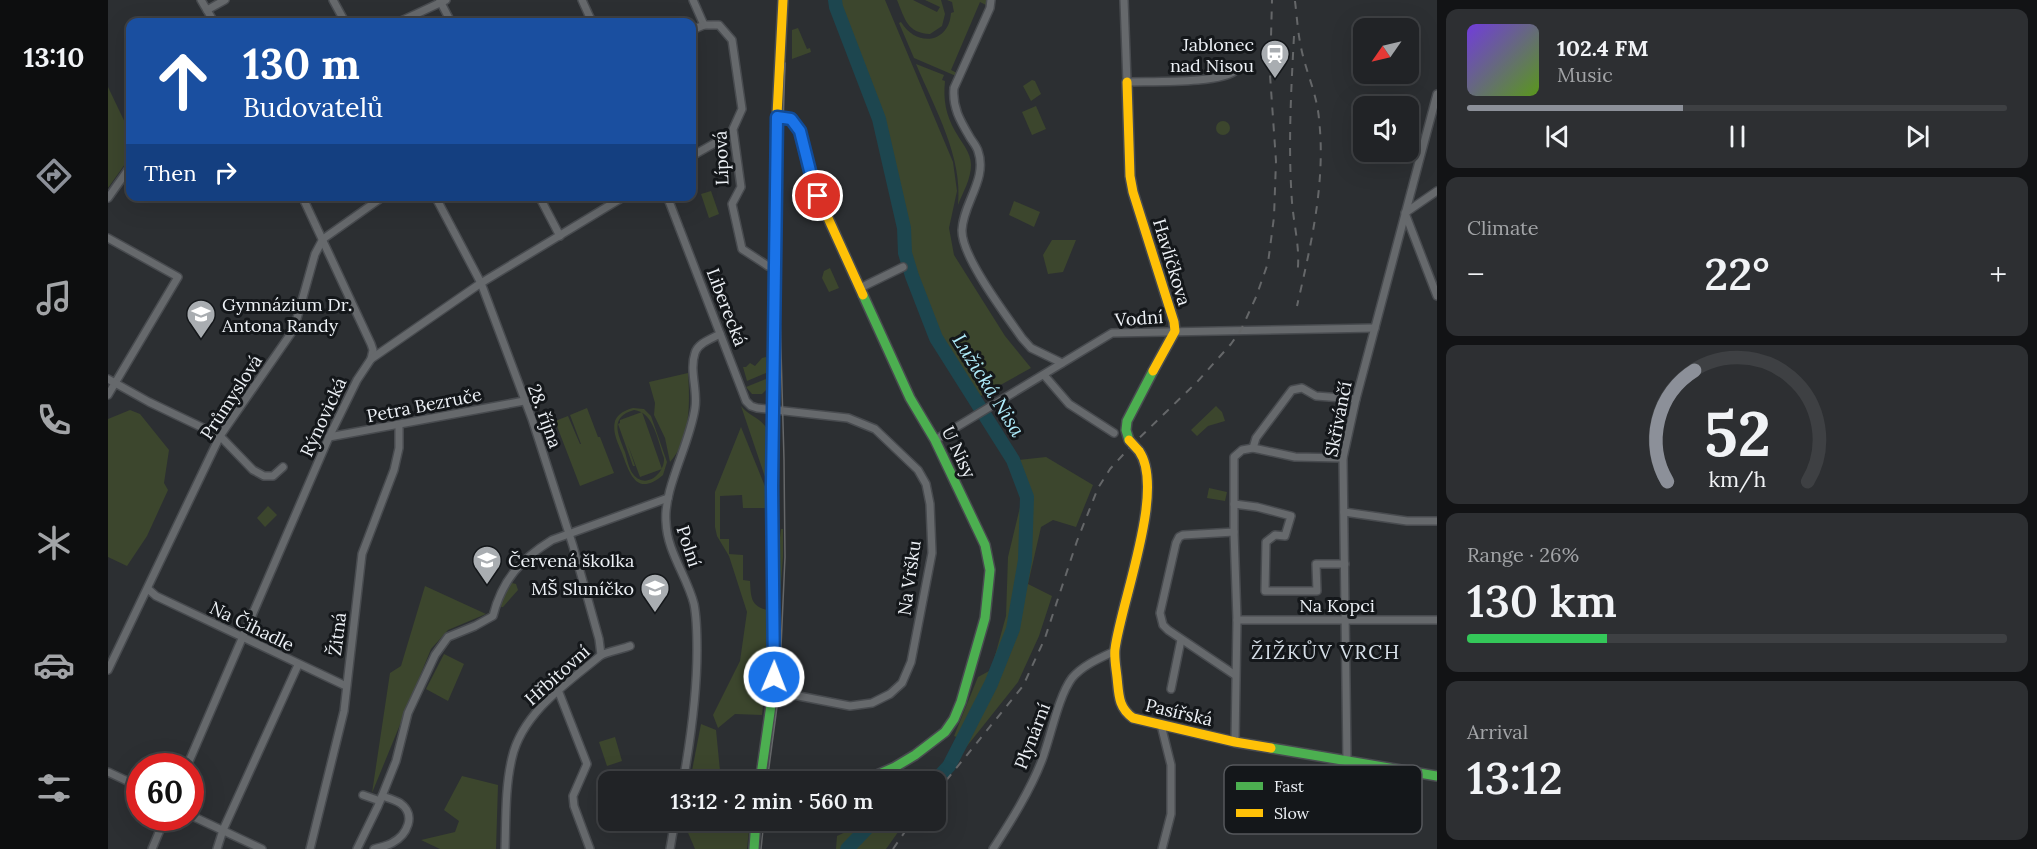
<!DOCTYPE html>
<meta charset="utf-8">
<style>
:root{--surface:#212326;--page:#2d2f32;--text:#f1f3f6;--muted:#a2a4a7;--line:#3e4043;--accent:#8c9099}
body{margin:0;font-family:Lora,serif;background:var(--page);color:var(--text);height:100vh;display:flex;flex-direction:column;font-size:22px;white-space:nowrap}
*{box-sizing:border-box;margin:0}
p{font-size:20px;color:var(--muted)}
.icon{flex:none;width:33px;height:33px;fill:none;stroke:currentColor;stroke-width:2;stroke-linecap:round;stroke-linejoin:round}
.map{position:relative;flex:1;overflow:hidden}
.drawer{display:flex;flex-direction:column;gap:9px;padding:9px;background:#121315;width:600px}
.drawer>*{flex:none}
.guide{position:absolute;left:18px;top:18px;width:570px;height:183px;border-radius:12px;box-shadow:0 6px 24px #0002,0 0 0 2px var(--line);background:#1a4fa0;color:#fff;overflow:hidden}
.needle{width:39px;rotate:236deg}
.tools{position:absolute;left:1245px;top:18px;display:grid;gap:12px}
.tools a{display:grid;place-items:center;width:66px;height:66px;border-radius:12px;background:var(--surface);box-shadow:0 6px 24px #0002,0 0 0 2px var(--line);font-size:30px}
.speed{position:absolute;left:18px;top:753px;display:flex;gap:12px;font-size:30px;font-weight:700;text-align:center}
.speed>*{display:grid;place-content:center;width:78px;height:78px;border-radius:50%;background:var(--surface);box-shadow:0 6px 24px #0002,0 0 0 2px var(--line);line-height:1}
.speed .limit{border:9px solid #d22;background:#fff;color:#111}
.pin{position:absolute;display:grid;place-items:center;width:51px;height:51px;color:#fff;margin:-26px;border:3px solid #fff;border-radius:50%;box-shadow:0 2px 6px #0007}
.me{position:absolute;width:66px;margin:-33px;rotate:1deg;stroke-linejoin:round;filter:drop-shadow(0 0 4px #0008)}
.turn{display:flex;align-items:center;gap:21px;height:126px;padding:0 18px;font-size:27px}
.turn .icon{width:78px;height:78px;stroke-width:2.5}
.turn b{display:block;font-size:42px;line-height:51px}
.then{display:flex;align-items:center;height:57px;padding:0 18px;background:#0003;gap:12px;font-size:22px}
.big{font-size:45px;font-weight:600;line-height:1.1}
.drawer .widget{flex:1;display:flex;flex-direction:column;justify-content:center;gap:9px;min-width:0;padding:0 21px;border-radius:12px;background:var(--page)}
.drawer .dial{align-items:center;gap:0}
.dial svg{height:156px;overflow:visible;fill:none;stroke:var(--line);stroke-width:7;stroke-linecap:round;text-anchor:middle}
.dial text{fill:var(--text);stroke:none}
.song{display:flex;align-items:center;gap:18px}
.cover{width:72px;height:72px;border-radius:9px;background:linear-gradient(135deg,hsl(260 70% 55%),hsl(90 70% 35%))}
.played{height:6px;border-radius:3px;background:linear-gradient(90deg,var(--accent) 40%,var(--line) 40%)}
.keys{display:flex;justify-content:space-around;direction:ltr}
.heat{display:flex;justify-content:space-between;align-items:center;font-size:33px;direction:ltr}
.charge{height:9px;border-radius:4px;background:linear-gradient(90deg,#34c759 26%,var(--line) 0)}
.trip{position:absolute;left:490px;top:771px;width:348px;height:60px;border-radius:12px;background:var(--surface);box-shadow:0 6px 24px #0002,0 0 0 2px var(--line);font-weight:600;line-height:60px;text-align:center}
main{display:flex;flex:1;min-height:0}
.tabs{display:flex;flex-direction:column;width:108px;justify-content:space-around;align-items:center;background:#0d0e0f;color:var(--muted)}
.tabs .icon{width:42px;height:42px}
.tabs .on{color:var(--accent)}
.tabs b{font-size:27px;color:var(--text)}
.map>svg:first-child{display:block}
.green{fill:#3c462d;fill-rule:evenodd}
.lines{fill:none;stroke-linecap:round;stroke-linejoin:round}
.river{stroke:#1d464f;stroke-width:14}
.street-casing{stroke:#484b4f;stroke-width:10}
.fast-casing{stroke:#484b4f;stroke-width:12}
.slow-casing{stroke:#484b4f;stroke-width:12}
.street{stroke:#66696c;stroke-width:7}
.fast{stroke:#4caf50;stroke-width:9}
.slow{stroke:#ffc107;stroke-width:9}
.tram{stroke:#656769;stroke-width:1.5}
.rail{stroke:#656769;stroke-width:2;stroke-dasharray:8 8;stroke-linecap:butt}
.slow-bridge-casing{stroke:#484b4f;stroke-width:12;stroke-linecap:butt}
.slow-bridge{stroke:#ffc107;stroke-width:9}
.route-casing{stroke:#114b97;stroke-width:15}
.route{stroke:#1a73e8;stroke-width:10}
.labels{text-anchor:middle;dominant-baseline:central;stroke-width:6;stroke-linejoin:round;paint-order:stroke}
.poi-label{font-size:18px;fill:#edf1f6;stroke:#14171a;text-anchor:end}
.street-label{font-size:18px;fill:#edf1f6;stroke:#14171a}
.water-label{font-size:20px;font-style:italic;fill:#b0edfc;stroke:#14171a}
.neighbourhood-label{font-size:20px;letter-spacing:1.5px;fill:#d7e0e9;stroke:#14171a}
.key{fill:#14171a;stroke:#55585c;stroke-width:1.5}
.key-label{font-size:16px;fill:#edf1f6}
</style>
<main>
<nav class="tabs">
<b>13:10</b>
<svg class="icon on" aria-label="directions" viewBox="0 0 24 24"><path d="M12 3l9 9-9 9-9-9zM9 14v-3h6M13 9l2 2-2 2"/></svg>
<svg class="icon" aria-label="music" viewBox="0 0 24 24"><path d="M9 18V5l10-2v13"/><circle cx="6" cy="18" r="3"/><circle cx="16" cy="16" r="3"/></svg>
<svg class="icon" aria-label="phone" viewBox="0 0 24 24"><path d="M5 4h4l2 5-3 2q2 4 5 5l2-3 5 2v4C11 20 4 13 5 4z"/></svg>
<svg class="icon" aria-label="climate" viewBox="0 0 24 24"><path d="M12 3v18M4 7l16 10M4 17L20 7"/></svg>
<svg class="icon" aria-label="car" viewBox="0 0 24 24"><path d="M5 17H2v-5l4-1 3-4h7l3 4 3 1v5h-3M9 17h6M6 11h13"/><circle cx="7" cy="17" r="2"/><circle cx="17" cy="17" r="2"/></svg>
<svg class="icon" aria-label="filters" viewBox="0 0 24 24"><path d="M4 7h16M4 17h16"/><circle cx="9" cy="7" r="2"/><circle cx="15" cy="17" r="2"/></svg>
</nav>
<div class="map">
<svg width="1329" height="849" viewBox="0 0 1329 849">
<rect width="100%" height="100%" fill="#2c2f32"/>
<!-- green -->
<g class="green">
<path d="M732,0H777L845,162L849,191L841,228L846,255L897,336L923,368L871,397L827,326L802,257L797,210L774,116L735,16Z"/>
<path d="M789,0H805L829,12L832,7L817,0H833L837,14L834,26L822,34C799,33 797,19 789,0Z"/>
<path d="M839,0H879L878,5L872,2L843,70L849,73L848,76L806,58L791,23L793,22C809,48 841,43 843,13L846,12L844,2Z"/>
<path d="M690,28L699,49L702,48L703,52L684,59V30Z"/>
<path d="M808,64L836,75L834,80L837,81C835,100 838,115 847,131C853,142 863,152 863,165C863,179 855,192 850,205C855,157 827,109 808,64Z"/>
<path d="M924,80L927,81L933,94L923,101L915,86Z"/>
<path d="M0,87L22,133V157L0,188Z"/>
<path d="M928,106L938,129L924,135L914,112Z"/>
<circle cx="1115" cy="128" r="7"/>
<path d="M603,191L611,214L601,218L593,194Z"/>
<path d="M906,201L932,212L926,227L901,215Z"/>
<path d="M944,240H968L955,272L940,274L935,255Z"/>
<path d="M722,268L731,288L721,292L714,278L716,271Z"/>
<path d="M658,357V373L639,381L635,367H638L642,363L647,366L654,358Z"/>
<path d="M580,373C582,402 583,439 562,462L557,438L546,415L547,403L541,382Z"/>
<path d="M658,379H660L659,389L654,394H644L638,387Z"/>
<path d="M633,406C641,416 653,418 659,429V483Z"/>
<path d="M1108,406L1114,412L1117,421L1100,426L1089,436L1083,430Z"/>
<path d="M479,408L490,437H492L506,473L472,486L447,421L460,416L472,444H473L462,415Z"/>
<path d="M525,408L536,409L543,416L559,462L555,475C529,497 522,475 514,453C510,443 504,432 507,421C510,413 518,410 525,408ZM526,410C546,412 550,442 556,458C557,474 537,490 525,474C521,469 519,459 517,452C510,434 501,417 526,410Z"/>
<path d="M22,410L32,414L61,450L56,483L60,490L39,536L19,566L0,557V419Z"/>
<path d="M534,412L554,469L532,477L520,445L527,466H525L510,424L512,423V420Z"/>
<path d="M633,427L658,489V508H635L634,495L612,496V539H621V554L635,555V580L642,581C643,596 642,606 659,610L658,678L654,715L627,714L610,728L605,715L632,661L639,612L621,556L609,536L607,527V492Z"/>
<path d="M938,457L985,485L968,527L945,520L933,527L920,584L944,596L931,636L910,682L836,775L828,784V782L810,781L834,769L851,738L846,736L870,677L883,670L898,616L900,557L914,499L901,461Z"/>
<path d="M1101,488L1119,492L1117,501L1099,498Z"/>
<path d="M160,506L169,515L157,527L149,518Z"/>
<path d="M673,529H675V557L672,596L669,593V560Z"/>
<path d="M404,583L408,584L410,590L395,607H393L394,598Z"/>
<path d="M317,586L378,614L340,630L323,649L264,793L282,673L293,666Z"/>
<path d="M336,654L356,664L340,701L318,689Z"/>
<path d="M593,724L608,730L613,781H582Z"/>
<path d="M507,737L514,761L499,766L491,742Z"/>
<path d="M354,776L390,785L388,849H332L313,840L347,832L351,821L336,810Z"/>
<path d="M575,821H642L639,849H587Z"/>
<path d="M761,821H798L778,849H728L729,836Z"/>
</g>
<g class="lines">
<!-- river -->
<g class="river">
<path d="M727,0L728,7L771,119L796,228L797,253L804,276L828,338L905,460L919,497L917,560L905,629L883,684L841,766L826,782"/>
<path d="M739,849L764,823L769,820"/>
</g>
<!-- street casing -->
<g class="street-casing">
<g id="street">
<path d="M93,0L106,22"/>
<path d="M225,0L237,22"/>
<path d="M474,0L484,22"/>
<path d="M585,0L596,25"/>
<path d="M883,0L882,8L846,88C844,108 853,122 863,139C865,142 869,147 870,151C880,179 855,203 854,230C853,256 898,315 914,338L923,348L954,363"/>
<path d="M1016,0L1019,82C1041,81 1114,84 1128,70"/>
<path d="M332,1L343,22"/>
<path d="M99,10L117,0"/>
<path d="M291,22L338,0"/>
<path d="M584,30L596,25H611L624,40L634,109L625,129L633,187L624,204L634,249L660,266L666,267"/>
<path d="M584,156L607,143"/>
<path d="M1329,191L1297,213L1329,296"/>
<path d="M194,196L263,344L265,350L263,359"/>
<path d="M327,196L373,283L424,419L465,546L491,639L493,655"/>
<path d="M431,196L452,236"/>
<path d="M559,196L638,401L643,406L649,408L740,418L767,429L810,470L818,484L822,504L824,553L803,662L794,683L782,694L764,703L742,706L665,691"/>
<path d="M0,198L22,167"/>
<path d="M0,238L70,277L0,395"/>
<path d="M752,288L795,267"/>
<path d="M936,375L961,404L1006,433"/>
<path d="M0,379L41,402L112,436L145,470L156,476H165L175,467"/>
<path d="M221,437L416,401"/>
<path d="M827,440L1004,333L1267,328"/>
<path d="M1145,448L1148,438L1184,390L1194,388L1208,396L1248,399"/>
<path d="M1126,504L1149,507L1183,516L1177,536L1167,535L1158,542L1157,591H1209L1208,564H1237"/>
<path d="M1236,512L1299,521H1329"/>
<path d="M1126,532L1075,535L1071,537L1068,543L1052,613L1055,625L1060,630L1127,675"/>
<path d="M40,589L48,596L238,686"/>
<path d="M1129,620H1329"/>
<path d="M0,670L112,436L186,329L207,254L215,239L276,196"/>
<path d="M1063,689L1073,640"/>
<path d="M450,690L479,764L465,796L466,806L482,849"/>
<path d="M1053,725L1063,765V814L1054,849"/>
<path d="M1127,742L1129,620L1126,532V457L1134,450L1145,448L1187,457L1235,458"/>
<path d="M1239,760L1235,458L1248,399L1329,94"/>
<path d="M79,766L221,437L249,380L263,359L373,283L517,196"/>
<path d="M0,772L32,787"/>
<path d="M575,782C583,737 589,695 589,650C589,635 589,619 586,604C579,576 559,552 558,522C555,489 582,444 587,408C590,390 581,371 587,353C590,343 603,339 612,334"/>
<path d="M255,795L272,801"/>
<path d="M82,815L154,849"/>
<path d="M44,849L57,818"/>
<path d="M109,849L115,830L190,665"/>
<path d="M202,849L236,711L254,554L286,470L291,448V426"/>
<path d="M249,849L270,806L288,761L300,713L327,655L340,637L367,626L385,616C394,580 413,559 444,540L560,498"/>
<path d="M266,849C272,847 279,846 284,843C299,835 309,815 292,803C287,800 280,798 274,796"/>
<path d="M397,849C398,819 397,787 404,758C414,713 459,683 492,656C497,652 515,649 522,646"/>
<path d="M562,849L567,820"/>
<path d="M885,849C903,821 922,791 934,760C943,736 950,697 964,678C975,665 992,658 1007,651"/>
</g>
</g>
<!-- fast casing -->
<g class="fast-casing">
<g id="fast">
<path d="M1021,440L1018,430L1019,421L1045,371"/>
<path d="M1163,748L1329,776"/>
<path d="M652,782L665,691L664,487L666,252"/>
<path d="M753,782L787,767L807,755L837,732L846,719L853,702L877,618L882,570L877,545L827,440L802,398L755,295"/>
<path d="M646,849L648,820"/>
</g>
</g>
<!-- slow casing -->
<g class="slow-casing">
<g id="slow">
<path d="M1019,82L1022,176L1025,192L1066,322L1067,331L1045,371"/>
<path d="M669,117L683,119L692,131L710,196L755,295"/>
<path d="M666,252L668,134L675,0"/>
<path d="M1031,451C1058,489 1013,602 1007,649C1006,658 1008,668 1009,677C1011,695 1010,707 1025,718L1127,742L1163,748"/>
</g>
</g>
<!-- street -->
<use href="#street" class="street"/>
<!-- fast -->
<use href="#fast" class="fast"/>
<!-- slow -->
<use href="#slow" class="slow"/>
<!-- tram -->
<g class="tram">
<path d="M659,782L671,692L677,557L676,460L672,314L674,158L677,63"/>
<path d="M653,849L656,820"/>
</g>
<!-- rail -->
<g class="rail">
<path d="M1187,1C1189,18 1190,35 1194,52C1199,74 1209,95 1211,119C1218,182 1203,245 1189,306"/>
<path d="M1186,36C1183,91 1180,147 1184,202C1186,227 1193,251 1189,275"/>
<path d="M828,793L915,686L937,638L969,541L990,488L1002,469L1024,445L1089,382L1123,344L1133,330L1148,297L1160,263L1166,217L1168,161L1162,75L1164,0"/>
<path d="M785,849L805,820"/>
</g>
<!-- slow-bridge casing -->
<g class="slow-bridge-casing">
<path id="slow-bridge" d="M1021,440L1031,451"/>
</g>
<!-- slow-bridge -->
<use href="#slow-bridge" class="slow-bridge"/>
</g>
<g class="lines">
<!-- route casing -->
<g class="route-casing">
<path id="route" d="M666,677L664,487L669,117L683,119L692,131L702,171L710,196"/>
</g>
<!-- route -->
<use href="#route" class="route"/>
</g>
<!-- icons -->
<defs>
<g id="station-pin" transform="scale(1.5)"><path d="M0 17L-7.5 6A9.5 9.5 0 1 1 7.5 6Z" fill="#a9adb1" stroke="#14171a"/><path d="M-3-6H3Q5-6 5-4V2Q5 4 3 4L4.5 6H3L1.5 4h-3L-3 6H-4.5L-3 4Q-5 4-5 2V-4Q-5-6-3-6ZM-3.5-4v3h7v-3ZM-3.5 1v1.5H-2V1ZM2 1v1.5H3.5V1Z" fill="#fff"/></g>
<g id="school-pin" transform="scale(1.5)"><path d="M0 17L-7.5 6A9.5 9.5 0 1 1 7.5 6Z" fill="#a9adb1" stroke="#14171a"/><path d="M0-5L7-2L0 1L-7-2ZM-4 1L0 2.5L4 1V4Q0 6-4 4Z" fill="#fff"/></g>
</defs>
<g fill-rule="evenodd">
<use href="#station-pin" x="1167" y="54"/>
<use href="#school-pin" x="93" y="314"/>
<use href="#school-pin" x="379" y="560"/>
<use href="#school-pin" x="547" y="588"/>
</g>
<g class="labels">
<!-- poi labels -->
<g class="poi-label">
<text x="1146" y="44">Jablonec<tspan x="1146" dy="21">nad Nisou</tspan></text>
<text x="114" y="304" text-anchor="start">Gymnázium Dr.<tspan x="114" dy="21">Antona Randy</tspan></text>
<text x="400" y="560" text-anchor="start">Červená školka</text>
<text x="526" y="588">MŠ Sluníčko</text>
</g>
<!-- street labels -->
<g class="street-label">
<text transform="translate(613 158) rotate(-92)">Lípová</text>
<text transform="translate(1064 262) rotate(73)">Havlíčkova</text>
<text transform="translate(619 307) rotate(69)">Liberecká</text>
<text transform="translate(1031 318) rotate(-4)">Vodní</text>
<text transform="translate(123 397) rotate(-57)">Průmyslová</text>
<text transform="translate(316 405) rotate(-11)">Petra Bezruče</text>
<text transform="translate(437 416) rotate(70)">28. října</text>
<text transform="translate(215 417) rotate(-65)">Rýnovická</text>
<text transform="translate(1230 419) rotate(-79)">Skřivánčí</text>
<text transform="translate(851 452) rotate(64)">U Nisy</text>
<text transform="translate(581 546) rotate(72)">Polní</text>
<text transform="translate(801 578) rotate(-82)">Na Vršku</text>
<text x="1229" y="605">Na Kopci</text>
<text transform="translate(144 626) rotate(26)">Na Čihadle</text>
<text transform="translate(229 634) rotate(-83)">Žitná</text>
<text transform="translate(449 675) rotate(-42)">Hřbitovní</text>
<text transform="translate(1071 712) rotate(13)">Pasířská</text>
<text transform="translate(924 736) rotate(-69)">Plynární</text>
</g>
<!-- water labels -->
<g class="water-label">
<text transform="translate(881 385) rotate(58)">Lužická Nisa</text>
</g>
<!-- neighbourhood labels -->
<g class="neighbourhood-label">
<text x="1218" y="651">ŽIŽKŮV VRCH</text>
</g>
</g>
<!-- legend -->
<rect x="1116" y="765" width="198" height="69" rx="9" class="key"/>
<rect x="1128" y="782" width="27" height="8" fill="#4caf50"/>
<rect x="1128" y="809" width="27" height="8" fill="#ffc107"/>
<g class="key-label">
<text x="1166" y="792">Fast</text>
<text x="1166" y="819">Slow</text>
</g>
</svg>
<div class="tools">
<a><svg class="needle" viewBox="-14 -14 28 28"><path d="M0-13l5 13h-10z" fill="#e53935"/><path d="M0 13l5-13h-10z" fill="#a2a4a7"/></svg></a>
<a><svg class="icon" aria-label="sound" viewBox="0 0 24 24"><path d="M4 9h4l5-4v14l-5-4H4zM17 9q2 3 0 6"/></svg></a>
</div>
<div class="speed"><div class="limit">60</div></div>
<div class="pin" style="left:710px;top:196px;background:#d93025"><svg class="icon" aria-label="arrive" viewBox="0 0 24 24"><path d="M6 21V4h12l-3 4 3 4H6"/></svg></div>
<svg class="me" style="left:666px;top:677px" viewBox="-20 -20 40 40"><circle r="17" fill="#1a73e8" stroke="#fff" stroke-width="3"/><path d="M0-11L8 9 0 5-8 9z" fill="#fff"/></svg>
<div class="trip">13:12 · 2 min · 560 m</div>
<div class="guide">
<div class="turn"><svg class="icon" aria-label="ahead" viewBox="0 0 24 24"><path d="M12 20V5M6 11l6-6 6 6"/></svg><div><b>130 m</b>Budovatelů</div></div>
<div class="then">Then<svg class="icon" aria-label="right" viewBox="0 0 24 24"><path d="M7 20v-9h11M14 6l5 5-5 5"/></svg></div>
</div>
</div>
<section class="drawer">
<div class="widget">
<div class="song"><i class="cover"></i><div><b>102.4 FM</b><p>Music</p></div></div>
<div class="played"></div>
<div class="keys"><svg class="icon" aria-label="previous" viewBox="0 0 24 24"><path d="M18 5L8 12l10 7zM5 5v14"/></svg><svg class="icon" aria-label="pause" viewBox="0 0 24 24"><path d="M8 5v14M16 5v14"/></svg><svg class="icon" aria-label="next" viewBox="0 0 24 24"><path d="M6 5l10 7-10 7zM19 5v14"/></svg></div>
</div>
<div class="widget"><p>Climate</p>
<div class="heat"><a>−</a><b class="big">22°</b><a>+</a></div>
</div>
<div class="widget dial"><svg viewBox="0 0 100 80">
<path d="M14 69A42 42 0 1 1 86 69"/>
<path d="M14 69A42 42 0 0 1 28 12" stroke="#8c9099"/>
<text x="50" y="56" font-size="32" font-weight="700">52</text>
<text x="50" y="72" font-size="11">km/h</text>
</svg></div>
<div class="widget"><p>Range · 26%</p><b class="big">130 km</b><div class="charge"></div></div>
<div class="widget"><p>Arrival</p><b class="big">13:12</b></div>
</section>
</main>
